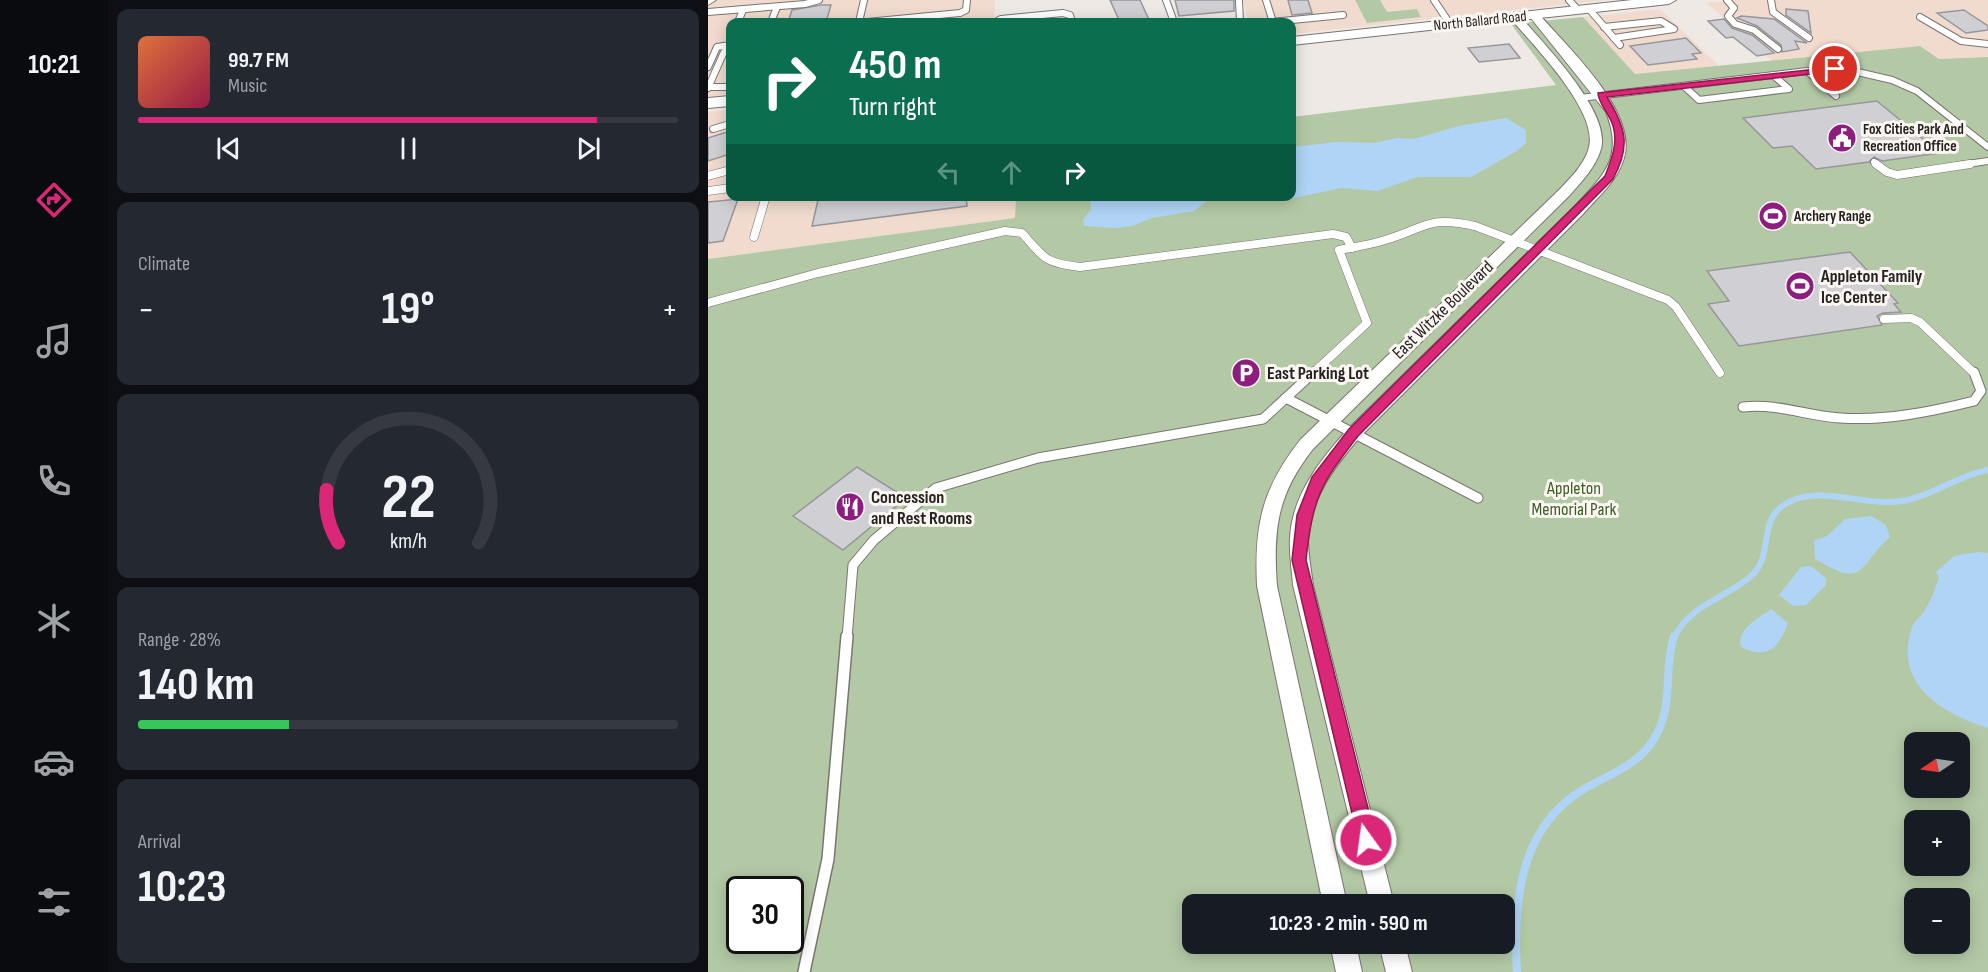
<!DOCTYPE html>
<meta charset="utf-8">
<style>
:root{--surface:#171b24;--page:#242831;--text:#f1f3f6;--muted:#9ea1a6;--line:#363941;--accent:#db2777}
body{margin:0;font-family:"Sofia Sans Condensed",sans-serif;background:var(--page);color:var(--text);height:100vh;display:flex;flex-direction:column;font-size:22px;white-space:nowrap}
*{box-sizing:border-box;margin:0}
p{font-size:20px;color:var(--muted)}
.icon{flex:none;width:33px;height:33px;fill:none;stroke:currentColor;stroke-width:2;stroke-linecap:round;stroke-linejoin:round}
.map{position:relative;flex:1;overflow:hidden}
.sheet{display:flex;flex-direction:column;gap:9px;padding:9px;background:#0d0f14;width:600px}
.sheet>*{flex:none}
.hud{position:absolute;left:18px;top:18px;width:570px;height:183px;border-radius:12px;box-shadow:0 3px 15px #0003;background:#0b6e4f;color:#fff;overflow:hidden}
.needle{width:39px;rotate:257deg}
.tools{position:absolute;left:1196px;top:732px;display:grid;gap:12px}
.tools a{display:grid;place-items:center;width:66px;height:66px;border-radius:12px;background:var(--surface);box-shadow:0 3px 15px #0003;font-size:30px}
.speed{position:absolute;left:18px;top:876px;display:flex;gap:12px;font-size:30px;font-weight:700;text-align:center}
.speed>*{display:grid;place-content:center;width:78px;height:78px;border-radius:50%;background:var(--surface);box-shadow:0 3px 15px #0003;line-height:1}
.speed .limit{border:3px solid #111;border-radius:9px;background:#fff;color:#111}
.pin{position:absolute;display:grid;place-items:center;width:51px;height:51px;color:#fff;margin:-26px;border:3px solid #fff;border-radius:50%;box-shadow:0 2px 6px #0007}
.me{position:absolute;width:66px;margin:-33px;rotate:346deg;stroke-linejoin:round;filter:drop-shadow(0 0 4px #0008)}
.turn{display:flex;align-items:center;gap:21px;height:126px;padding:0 24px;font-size:27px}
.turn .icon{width:78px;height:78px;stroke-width:2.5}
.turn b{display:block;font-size:42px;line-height:51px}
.lanes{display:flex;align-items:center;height:57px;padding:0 24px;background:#0003;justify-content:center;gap:30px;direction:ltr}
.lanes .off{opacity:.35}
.big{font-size:45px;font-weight:700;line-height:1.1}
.sheet .widget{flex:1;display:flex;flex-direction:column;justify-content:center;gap:9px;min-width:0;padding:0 21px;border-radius:12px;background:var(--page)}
.sheet .dial{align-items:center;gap:0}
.dial svg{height:156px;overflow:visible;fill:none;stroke:var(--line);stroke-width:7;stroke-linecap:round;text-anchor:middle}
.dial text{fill:var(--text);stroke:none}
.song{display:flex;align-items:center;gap:18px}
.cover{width:72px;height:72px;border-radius:9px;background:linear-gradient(135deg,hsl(20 70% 55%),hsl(340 70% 35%))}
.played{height:6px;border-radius:3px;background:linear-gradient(90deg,var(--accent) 85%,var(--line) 85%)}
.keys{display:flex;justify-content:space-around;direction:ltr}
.heat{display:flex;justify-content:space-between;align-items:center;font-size:33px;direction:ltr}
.charge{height:9px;border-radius:4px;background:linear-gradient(90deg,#34c759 28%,var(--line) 0)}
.trip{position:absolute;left:474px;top:894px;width:333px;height:60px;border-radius:12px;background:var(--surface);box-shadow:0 3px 15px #0003;font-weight:700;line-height:60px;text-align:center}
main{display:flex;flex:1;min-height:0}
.menu{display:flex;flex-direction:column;width:108px;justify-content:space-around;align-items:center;background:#090b0e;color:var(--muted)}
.menu .icon{width:42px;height:42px}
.menu .selected{color:var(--accent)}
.menu b{font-size:27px;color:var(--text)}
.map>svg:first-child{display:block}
.commercial{fill:#f1dbce}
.green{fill:#b3c9a5;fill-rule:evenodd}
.water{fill:#b0d4f5}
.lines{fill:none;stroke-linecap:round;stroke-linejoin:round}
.stream-far1{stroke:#b0d4f5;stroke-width:6}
.stream{stroke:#b0d4f5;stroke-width:8}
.building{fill:#d0cfd4;stroke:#97969b;stroke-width:1.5}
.lane-far3-casing{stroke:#797571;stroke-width:8}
.lane-far2-casing{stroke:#797571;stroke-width:9}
.lane-far1-casing{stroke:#797571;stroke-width:11}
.lane-casing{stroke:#797571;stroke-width:14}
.street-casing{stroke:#797571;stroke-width:2}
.secondary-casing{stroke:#797571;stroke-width:2}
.lane-far3{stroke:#fff;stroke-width:6}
.lane-far2{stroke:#fff;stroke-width:8}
.lane-far1{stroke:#fff;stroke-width:9}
.lane{stroke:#fff;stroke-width:11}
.street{fill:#fff;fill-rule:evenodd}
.secondary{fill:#fff;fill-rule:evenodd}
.route{fill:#db2777;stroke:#8e194d;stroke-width:1.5}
.labels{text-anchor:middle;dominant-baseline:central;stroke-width:6;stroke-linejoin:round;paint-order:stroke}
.far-street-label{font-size:15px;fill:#252322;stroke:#fbf6f2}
.far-poi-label{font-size:15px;font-weight:bold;fill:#252322;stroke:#fbf6f2;text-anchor:start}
.poi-label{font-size:18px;font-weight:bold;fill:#252322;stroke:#fbf6f2;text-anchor:start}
.street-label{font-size:18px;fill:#252322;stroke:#fbf6f2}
.park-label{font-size:18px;fill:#3d5c25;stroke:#fbf6f2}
</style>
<main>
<nav class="menu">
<b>10:21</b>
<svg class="icon selected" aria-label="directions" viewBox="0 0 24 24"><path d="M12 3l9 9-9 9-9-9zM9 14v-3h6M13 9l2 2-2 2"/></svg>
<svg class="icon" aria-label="music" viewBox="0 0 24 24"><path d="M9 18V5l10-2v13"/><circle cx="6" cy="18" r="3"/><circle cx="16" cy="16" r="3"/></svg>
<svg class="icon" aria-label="phone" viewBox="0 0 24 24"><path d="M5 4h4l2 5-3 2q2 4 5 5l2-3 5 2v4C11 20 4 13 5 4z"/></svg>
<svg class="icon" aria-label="climate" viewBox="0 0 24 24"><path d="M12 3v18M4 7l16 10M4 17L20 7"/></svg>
<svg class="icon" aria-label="car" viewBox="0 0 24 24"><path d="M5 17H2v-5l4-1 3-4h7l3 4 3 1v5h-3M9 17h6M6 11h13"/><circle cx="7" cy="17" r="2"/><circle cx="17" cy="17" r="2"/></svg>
<svg class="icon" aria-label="filters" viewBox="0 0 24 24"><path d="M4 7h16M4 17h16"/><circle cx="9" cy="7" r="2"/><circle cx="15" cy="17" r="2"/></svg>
</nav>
<section class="sheet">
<div class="widget">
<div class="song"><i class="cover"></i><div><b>99.7 FM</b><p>Music</p></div></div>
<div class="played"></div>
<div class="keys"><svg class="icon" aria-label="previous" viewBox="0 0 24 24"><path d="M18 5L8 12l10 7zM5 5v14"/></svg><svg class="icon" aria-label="pause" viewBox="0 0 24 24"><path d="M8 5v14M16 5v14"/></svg><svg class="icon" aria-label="next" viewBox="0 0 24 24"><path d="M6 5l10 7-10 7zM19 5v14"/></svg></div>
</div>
<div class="widget"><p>Climate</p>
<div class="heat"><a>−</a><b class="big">19°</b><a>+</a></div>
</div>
<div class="widget dial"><svg viewBox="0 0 100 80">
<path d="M14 69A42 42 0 1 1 86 69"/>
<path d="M14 69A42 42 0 0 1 8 42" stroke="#db2777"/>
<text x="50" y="56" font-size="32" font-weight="700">22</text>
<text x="50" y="72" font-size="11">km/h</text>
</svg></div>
<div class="widget"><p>Range · 28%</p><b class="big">140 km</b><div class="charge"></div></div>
<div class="widget"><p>Arrival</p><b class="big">10:23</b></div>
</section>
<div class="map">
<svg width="1280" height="972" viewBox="0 0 1280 972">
<rect width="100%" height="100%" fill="#eee9e5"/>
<!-- commercial -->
<g class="commercial">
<path d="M0,0H287L286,22H22V101L0,103Z"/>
<path d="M536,0H899L584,34V22H540Z"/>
<path d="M1030,0H1280V57L1231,59L1212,46L1064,61L999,3Z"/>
<path d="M952,9L1011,66L927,75L875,17Z"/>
<path d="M22,110V196L308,197L307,218L0,259V112Z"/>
</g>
<!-- green -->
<g class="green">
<path d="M647,0H672L679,12L709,9L713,17L659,23Z"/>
<path d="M875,17L927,74L1212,46L1231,59L1280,57V972H0V259L307,218L308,197L584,196V117L848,85L803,24ZM1206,742H1251V788H1206ZM1206,820H1251V866H1206ZM32,890H82V940H32ZM1206,898H1251V944H1206ZM484,904H796V944H484Z"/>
</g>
<!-- water -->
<g class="water">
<path d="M798,118L818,130V143L809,151L763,177H709L670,191L633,188L572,201L531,197L584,196V147L629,142L666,143L689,138L706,139L751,126Z"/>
<path d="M382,197V196L513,197L503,198L486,211L444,218L424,226L408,228L376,226L375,220L383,209Z"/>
<path d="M1163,516L1178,525L1182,537C1149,566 1159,590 1107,559L1106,541L1119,536L1137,519Z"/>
<path d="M1269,552L1280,553V728C1233,713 1185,684 1204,627C1207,620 1215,615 1218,608C1224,599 1227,588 1231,578L1228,572L1246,556Z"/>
<path d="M1103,566L1118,578V585L1098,605L1085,606L1071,595L1093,567Z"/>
<path d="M1063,609L1080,623C1071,648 1059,660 1033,647C1028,629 1050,619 1063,609Z"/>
</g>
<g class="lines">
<!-- stream-far1 -->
<path class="stream-far1" d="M966,638C982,604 1017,599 1043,576C1065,558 1051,524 1073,507C1104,483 1150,504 1185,502C1220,500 1247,476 1280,470"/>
<!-- stream -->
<path class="stream" d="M809,972C805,904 811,827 876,789C899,776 929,765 944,742C968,706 954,674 966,636"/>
</g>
<!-- building -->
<g class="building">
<path d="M402,0H432L442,22H412Z"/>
<path d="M467,0H526V11L471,16Z"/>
<path d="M580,0H600L604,13L584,15Z"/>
<path d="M113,5H123L118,22H80L84,10Z"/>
<path d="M1078,9L1100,11L1103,33L1078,15Z"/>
<path d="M1256,10L1280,26V30L1258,33L1229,13Z"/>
<path d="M1033,16L1066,19L1099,43L1087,41L1091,49L1074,52L1073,45L1049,26L1029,18Z"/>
<path d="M1016,19L1024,28L1044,35L1066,53L1049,56L1025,37L1018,38L1000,21Z"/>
<path d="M978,38L993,53L984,54L989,59L940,65L922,46Z"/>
<path d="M801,44L812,58L771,62L760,48Z"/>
<path d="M1169,101L1232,153L1174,161L1166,157L1161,162L1108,169L1084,146L1065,148L1035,118Z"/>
<path d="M22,131V154L0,161V138Z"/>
<path d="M128,196H258L259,206L104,226L110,200Z"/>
<path d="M30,199L15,241L0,243V202Z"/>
<path d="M1142,252L1190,303L1186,304L1193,312L1175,313L1169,316L1174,325L1031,346L1000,304L1021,301L999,271Z"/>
<path d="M149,467L198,498L135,550L85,516Z"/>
</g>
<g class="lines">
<!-- lane-far3 casing -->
<g class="lane-far3-casing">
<g id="lane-far3">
<path d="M458,0L466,22"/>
<path d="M531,0L532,22"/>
<path d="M558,0L565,22"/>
<path d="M726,0L742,24"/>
<path d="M861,0L870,10"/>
<path d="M1019,0L1026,8L1020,16L1027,24L1046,30L1070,49"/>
<path d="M1063,0L1065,12L1101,38"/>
<path d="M881,9L912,45"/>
<path d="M0,12L97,4L111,0"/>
<path d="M1212,17L1253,41L1280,44"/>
<path d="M30,22L35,10"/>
<path d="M63,22L69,7"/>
<path d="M151,22L156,0"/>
<path d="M159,22L252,13L258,10L259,0"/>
<path d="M287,22L293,19L355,13L362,15L364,22"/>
<path d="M564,22L635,15"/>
<path d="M896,27L953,21L966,29L906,38"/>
<path d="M0,67L9,47L22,45"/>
<path d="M1099,71L1128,96"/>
<path d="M976,86L991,100L1081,89L1065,75"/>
<path d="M0,87H22"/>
<path d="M0,88L16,52L22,48"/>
<path d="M872,98L1099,71L1141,70L1184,80L1209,91L1280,147"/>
<path d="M5,129L22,124"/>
<path d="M1166,162L1170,165"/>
<path d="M1252,165L1280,161"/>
</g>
</g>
<!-- lane-far2 casing -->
<g class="lane-far2-casing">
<g id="lane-far2">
<path d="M1168,164L1179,172L1189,175L1262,164"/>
<path d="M0,176L22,170"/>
<path d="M0,191L22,188"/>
<path d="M46,237L58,196"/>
<path d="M0,303L110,273L297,231L314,233C337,259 337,263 372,267L625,234L638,237L644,248"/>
<path d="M1176,319L1203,318L1212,322L1267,374"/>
<path d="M604,374L659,323L631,250C646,247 662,245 677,240C718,228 720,215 767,226L960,300L968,307L1012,373"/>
</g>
</g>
<!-- lane-far1 casing -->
<g class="lane-far1-casing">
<g id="lane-far1">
<path d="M578,398L770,498"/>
<path d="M1035,407C1069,403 1099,416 1132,418C1177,421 1222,412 1266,401L1273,391L1266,372"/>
<path d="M139,638L145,565L166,540L228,488L330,458L555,419L606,372"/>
</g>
</g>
<!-- lane casing -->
<g class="lane-casing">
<path id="lane" d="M96,972L120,859L139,636"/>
</g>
<!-- street casing -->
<g class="street-casing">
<g id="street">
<path d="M826,12L830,13C858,46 930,111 916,158C910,180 891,196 876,213L652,437C627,466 602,498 600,539C600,554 603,570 605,585L686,904H662L585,585C584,570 581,553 582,538C584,495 613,459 640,429L866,207C896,175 916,158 898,112L822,17L821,15Z"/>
<path d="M803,15H811C834,42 904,112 893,149C888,167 874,181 862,195L605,449C569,495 565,529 569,586L639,904H615L549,586C546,525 554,488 593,439L852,189C863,177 877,164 881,147C890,111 826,46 803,19Z"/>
<path d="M622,944H648L654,972H628Z"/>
<path d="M671,944H697L704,972H678Z"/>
</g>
</g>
<!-- secondary casing -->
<g class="secondary-casing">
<g id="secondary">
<path d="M0,0H8L0,5Z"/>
<path d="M924,0H968L961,4L584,45V37Z"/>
<path d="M22,96V106L0,108V98Z"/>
</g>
</g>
<!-- lane-far3 -->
<use href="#lane-far3" class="lane-far3"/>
<!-- lane-far2 -->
<use href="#lane-far2" class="lane-far2"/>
<!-- lane-far1 -->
<use href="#lane-far1" class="lane-far1"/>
<!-- lane -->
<use href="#lane" class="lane"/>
<!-- street -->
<use href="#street" class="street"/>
<!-- secondary -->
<use href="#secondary" class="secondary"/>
</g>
<!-- route -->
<path class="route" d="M1127,67L1130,71L899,97C918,128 923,146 905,179L650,436C612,485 605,497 598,560L668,840L665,847L658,849L652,847L584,560L589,515L604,477L641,429L897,176C905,156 913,135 900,115C896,108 890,100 890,93Z"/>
<!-- icons -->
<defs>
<g id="civic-disc" transform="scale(1.5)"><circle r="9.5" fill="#8d1d7f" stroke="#fbf6f2"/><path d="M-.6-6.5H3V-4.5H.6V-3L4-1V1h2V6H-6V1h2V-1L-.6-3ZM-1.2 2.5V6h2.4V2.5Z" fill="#fff"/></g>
<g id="stadium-disc" transform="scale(1.5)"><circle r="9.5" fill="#8d1d7f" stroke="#fbf6f2"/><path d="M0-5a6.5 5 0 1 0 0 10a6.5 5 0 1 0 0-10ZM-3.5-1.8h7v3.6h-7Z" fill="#fff"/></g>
<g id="parking-disc" transform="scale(1.5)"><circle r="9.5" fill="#8d1d7f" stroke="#fbf6f2"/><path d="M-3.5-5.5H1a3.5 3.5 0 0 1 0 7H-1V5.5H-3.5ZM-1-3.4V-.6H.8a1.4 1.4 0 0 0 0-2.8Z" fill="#fff"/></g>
<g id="restaurant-disc" transform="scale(1.5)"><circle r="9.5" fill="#8d1d7f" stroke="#fbf6f2"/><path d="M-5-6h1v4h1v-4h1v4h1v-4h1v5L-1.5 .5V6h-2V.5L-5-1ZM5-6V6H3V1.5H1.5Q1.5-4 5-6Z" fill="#fff"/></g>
</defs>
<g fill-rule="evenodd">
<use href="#civic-disc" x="1134" y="138"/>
<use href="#stadium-disc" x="1065" y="216"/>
<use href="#stadium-disc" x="1092" y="286"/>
<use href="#parking-disc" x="538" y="373"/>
<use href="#restaurant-disc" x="142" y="507"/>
</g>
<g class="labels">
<!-- far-street labels -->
<g class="far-street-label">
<text transform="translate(772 21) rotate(-6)">North Ballard Road</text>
</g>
<!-- far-poi labels -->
<g class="far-poi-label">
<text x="1155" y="129">Fox Cities Park And<tspan x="1155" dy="17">Recreation Office</tspan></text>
<text x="1086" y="216">Archery Range</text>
</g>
<!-- poi labels -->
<g class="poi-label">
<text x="1113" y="276">Appleton Family<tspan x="1113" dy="21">Ice Center</tspan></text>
<text x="559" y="373">East Parking Lot</text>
<text x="163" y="497">Concession<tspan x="163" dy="21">and Rest Rooms</tspan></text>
</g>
<!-- street labels -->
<g class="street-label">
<text transform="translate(735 310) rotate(-44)">East Witzke Boulevard</text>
</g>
<!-- park labels -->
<g class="park-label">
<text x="866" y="488">Appleton<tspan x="866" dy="21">Memorial Park</tspan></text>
</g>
</g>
</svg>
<div class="tools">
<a><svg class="needle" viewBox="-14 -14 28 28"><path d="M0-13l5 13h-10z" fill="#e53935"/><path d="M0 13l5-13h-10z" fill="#9ea1a6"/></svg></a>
<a>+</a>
<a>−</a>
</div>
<div class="speed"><div class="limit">30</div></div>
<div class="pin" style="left:1127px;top:69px;background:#d93025"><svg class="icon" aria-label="arrive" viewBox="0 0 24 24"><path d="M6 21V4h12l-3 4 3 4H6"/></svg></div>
<svg class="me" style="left:658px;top:840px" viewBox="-20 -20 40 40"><circle r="17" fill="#db2777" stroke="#fff" stroke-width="3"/><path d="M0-11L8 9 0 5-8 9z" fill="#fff"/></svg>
<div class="trip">10:23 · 2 min · 590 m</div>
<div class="hud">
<div class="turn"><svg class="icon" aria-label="right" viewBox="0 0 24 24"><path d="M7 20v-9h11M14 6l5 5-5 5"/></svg><div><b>450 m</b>Turn right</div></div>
<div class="lanes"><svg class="icon off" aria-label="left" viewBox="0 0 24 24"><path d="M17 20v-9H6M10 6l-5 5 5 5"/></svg><svg class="icon off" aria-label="ahead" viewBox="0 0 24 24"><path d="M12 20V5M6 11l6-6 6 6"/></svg><svg class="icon" aria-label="right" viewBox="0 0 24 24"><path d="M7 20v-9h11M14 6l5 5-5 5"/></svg></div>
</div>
</div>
</main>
